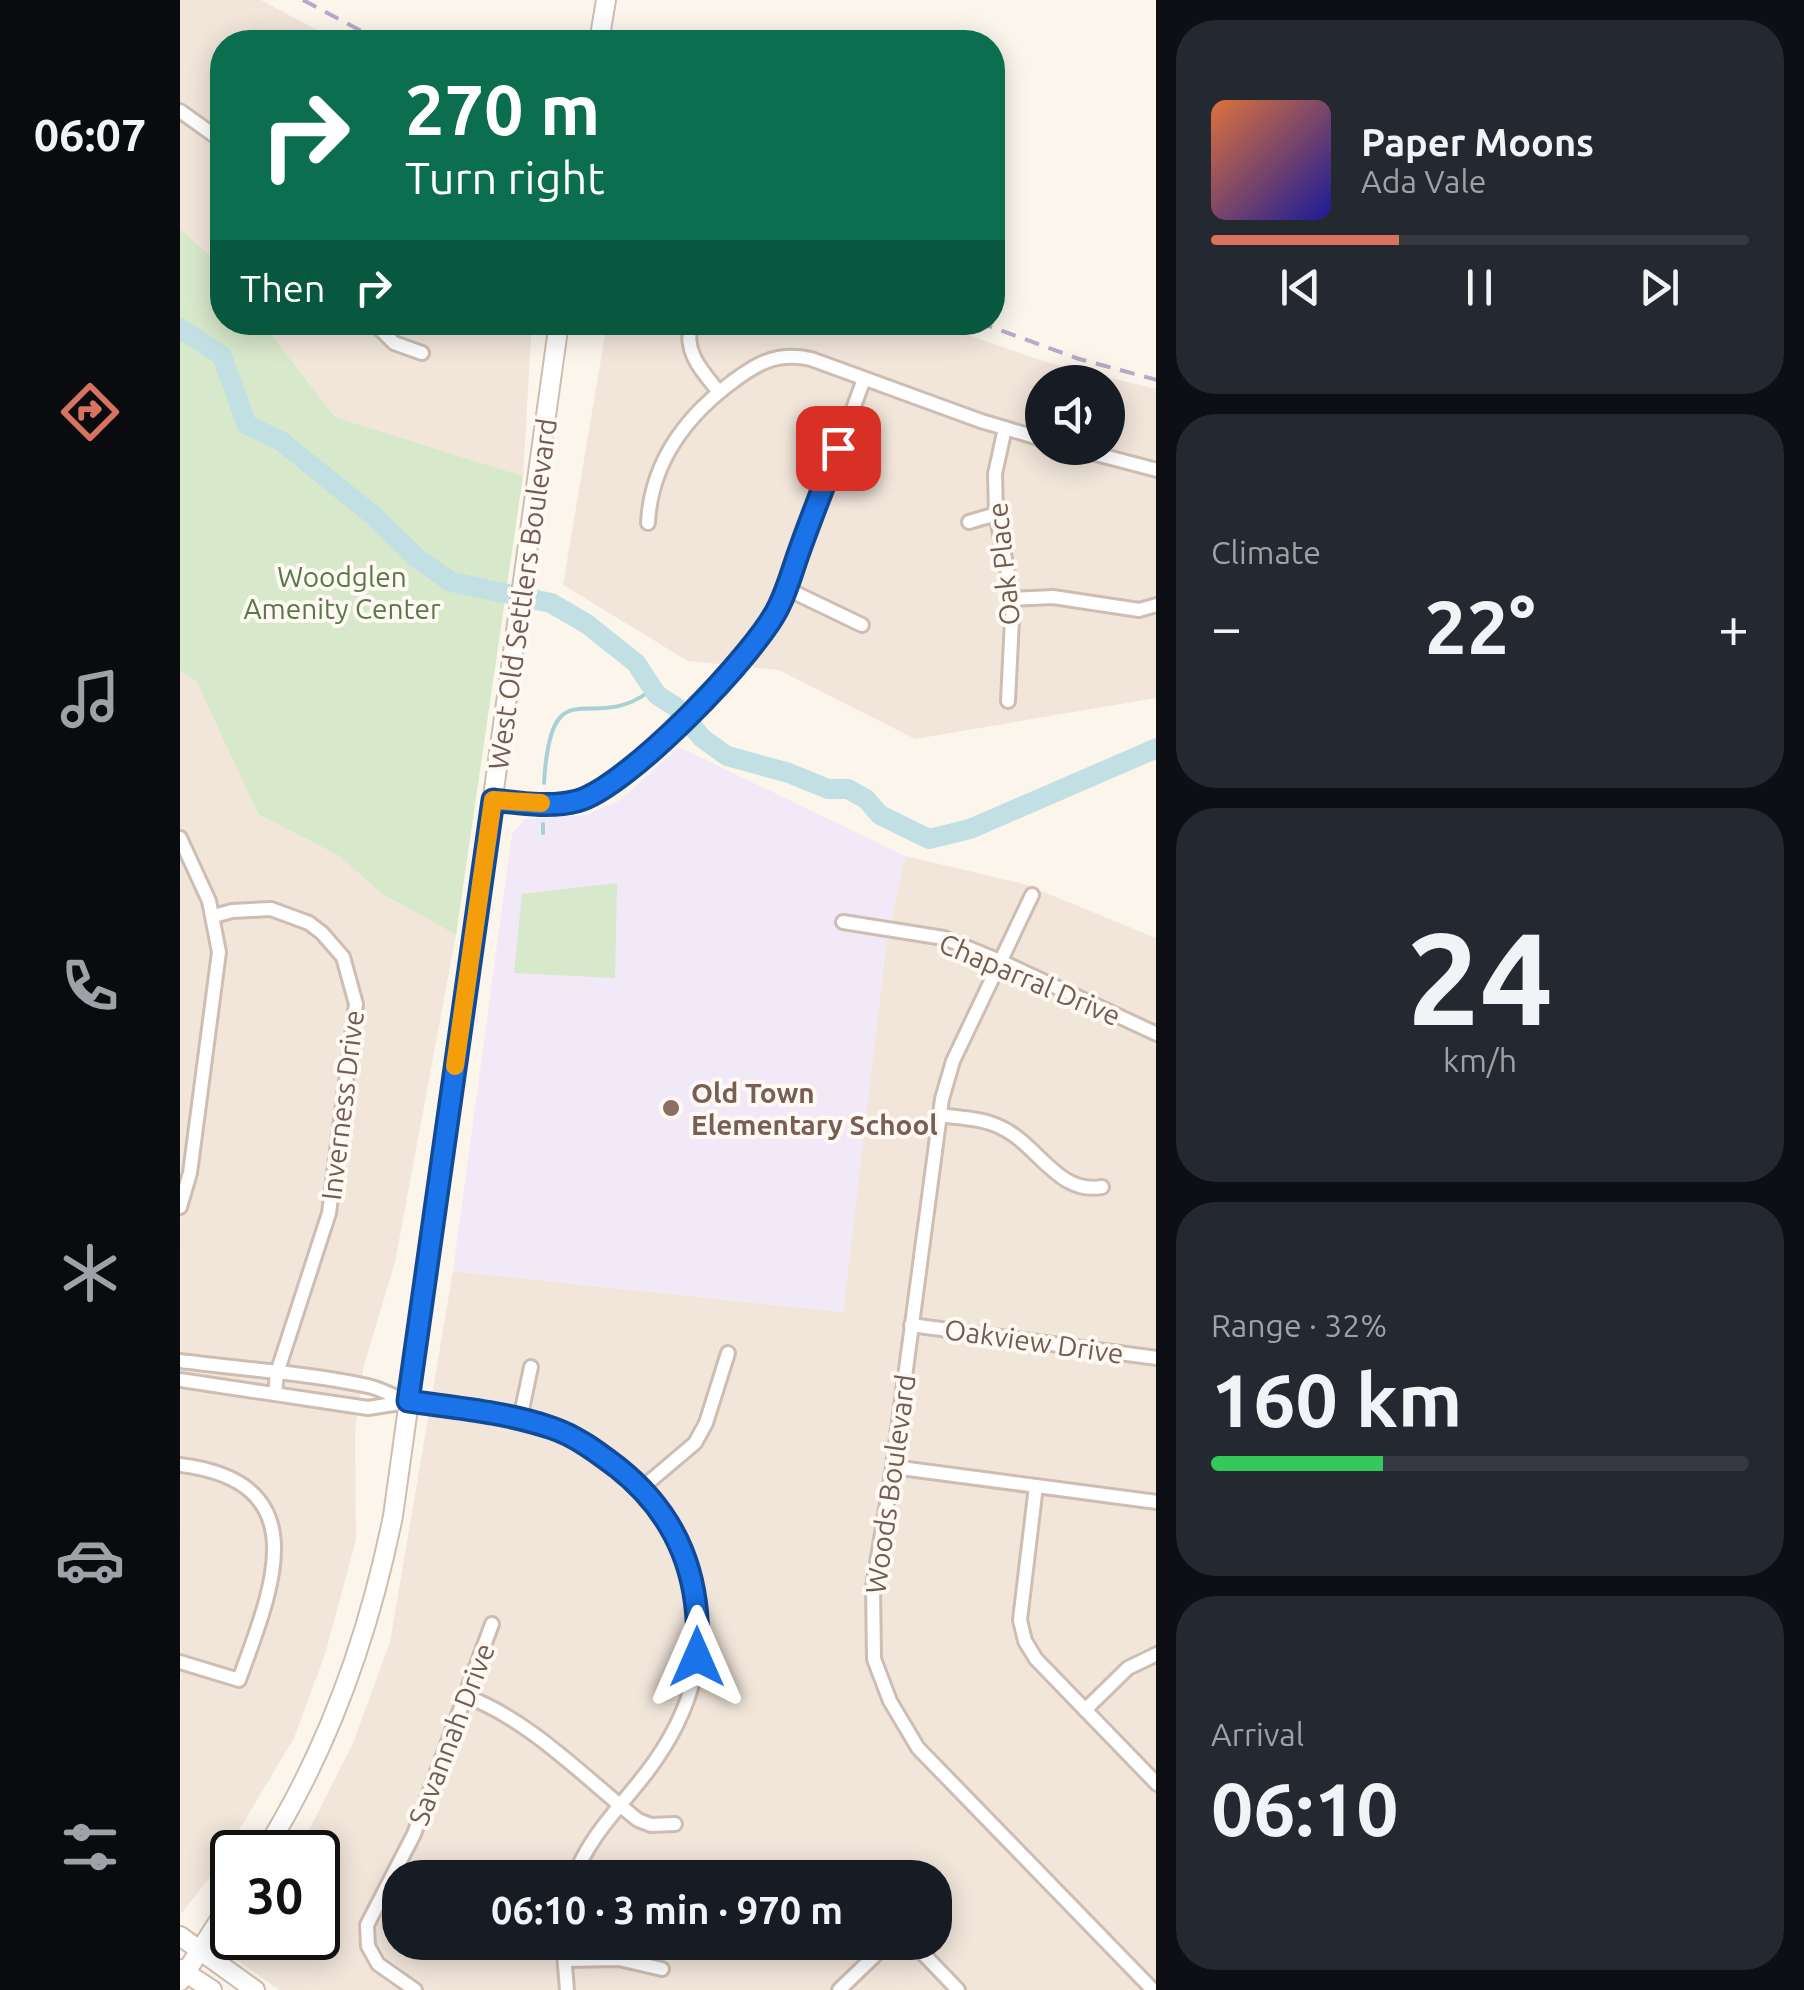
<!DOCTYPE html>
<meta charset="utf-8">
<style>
:root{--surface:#171b24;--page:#242831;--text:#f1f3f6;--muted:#9ea1a6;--line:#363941;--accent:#d8735f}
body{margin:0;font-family:Ubuntu,sans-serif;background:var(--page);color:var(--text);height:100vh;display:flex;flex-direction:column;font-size:38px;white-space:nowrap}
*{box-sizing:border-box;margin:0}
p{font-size:32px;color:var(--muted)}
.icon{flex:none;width:55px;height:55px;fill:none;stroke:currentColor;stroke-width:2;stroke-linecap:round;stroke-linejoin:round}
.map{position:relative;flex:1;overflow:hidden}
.panel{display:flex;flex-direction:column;gap:20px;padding:20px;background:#0d0f14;width:648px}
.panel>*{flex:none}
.hud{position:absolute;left:30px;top:30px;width:795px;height:305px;border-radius:40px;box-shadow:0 5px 25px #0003;background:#0b6e4f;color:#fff;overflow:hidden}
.controls{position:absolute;left:845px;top:365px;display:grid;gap:20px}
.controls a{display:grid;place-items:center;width:100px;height:100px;border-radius:50%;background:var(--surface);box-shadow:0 5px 25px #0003;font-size:50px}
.speed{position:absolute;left:30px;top:1830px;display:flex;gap:20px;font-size:50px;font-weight:700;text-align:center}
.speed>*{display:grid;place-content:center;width:130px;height:130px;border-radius:50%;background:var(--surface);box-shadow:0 5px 25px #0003;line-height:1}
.speed .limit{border:5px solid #111;border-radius:15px;background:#fff;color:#111}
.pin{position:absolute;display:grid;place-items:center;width:85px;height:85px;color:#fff;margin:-42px;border-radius:20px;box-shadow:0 5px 15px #0006}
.me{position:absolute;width:110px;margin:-55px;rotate:0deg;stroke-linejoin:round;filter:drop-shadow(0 0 8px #0008)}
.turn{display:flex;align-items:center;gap:35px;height:210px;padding:0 30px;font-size:45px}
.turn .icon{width:130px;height:130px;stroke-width:2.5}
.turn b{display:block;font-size:70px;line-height:85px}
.then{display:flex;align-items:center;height:95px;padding:0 30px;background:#0003;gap:20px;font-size:38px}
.big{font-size:75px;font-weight:700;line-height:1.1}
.panel .card{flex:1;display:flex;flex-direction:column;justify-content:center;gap:15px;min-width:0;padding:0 35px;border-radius:40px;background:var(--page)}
.panel .dial{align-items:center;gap:0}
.dial b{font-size:130px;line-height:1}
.song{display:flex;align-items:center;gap:30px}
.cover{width:120px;height:120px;border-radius:15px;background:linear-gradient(135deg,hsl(20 70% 55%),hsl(240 70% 35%))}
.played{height:10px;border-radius:5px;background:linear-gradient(90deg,var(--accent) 35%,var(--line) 35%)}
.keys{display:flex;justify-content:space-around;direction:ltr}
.heat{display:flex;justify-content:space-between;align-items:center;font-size:55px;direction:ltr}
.charge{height:15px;border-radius:8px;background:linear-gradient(90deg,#34c759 32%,var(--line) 0)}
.trip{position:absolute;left:202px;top:1860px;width:570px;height:100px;border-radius:40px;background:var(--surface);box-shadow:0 5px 25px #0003;font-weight:700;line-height:100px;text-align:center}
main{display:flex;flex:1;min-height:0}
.tabs{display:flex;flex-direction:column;width:180px;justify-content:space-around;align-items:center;background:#090b0e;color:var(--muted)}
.tabs .icon{width:70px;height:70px}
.tabs .current{color:var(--accent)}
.tabs b{font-size:45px;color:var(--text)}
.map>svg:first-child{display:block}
.residential{fill:#f2e6db;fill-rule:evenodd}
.education{fill:#f1e9f8}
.green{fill:#d8e8cb}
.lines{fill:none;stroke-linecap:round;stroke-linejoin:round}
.stream{stroke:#a9d0d4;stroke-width:4}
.river{stroke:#c2e0e3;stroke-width:20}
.street-casing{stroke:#cdbdb3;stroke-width:18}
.secondary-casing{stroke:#cfbdb0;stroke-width:22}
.street{stroke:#fff;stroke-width:12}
.secondary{stroke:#fff;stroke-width:18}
.rail{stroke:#b7aac5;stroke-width:4;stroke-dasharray:15 10;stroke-linecap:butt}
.route-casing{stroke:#114b97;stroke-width:25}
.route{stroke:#1a73e8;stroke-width:18}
.slow{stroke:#f59e0b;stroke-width:18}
.education-dot{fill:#8d6e63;stroke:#fef9f3;stroke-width:4}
.labels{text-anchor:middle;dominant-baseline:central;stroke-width:8;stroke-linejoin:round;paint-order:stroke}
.street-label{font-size:28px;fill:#755c51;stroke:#fef9f3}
.park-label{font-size:28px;fill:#5a784a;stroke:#fef9f3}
.education-label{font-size:28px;font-weight:bold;fill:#785e54;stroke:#fef9f3;text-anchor:start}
</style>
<main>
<nav class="tabs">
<b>06:07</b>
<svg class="icon current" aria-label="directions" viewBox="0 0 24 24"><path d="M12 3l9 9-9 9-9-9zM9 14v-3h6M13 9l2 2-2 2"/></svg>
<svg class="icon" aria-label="music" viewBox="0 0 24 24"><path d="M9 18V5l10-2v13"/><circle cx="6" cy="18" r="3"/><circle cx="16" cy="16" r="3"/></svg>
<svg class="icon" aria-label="phone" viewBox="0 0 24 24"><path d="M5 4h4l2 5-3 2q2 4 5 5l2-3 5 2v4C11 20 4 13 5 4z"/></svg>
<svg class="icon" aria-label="climate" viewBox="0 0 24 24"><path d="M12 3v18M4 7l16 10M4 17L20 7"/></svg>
<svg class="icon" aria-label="car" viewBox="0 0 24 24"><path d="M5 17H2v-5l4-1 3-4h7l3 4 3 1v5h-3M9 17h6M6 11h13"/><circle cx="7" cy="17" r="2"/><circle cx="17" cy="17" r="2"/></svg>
<svg class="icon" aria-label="filters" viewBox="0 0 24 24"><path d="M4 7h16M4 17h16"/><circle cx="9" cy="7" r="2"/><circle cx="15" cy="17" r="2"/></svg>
</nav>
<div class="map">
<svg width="977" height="1990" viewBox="0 0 977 1990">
<rect width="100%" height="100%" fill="#fbf5ec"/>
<!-- residential -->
<g class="residential">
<path d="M0,0H81L159,42H42V271L31,256L0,229Z"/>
<path d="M82,323H352L343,476L155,417Z"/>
<path d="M427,323H753L866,362L976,389V698L735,739L599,670L508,661L383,585ZM862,382H928V448H862Z"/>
<path d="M0,671L16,681L78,814L159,856L201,893L276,935L215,1262L184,1365L175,1432L176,1540L145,1654L114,1738L34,1872L1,1914Z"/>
<path d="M725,856L844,884L976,938V1990H99L55,1958L68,1938H138V1852H118L173,1743L210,1642L273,1271L663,1312L706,945ZM220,1878H755V1942H220Z"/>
</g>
<!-- education -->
<path class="education" d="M499,747L725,856L706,945L663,1312L273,1271L332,834L345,819L406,815L440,800Z"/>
<!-- green -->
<g class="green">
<path d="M0,229L31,256L42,271V322L82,323L155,417L343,476L276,935L201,893L159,856L78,814L16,681L0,671Z"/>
<path d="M437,883L435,978L334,973L342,894Z"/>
</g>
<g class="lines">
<!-- stream -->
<g class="stream">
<path d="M364,783C371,665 410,734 467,693L477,695"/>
<path d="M363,833V824"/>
</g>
<!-- river -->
<path class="river" d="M0,328L42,356L67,425L101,441L195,517L237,558L271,582L371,603L407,624L456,663L477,695L496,707L522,738L547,756L609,773L648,789H668L686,799L700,815L749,839L790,829L977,748"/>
<!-- street casing -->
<g class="street-casing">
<g id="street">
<path d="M0,111L42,141"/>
<path d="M193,322L214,343L242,353"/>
<path d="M511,323C503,352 522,371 539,392"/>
<path d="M825,428L815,474L816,514L833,599L828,701"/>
<path d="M893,448L977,470"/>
<path d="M789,522L816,514"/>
<path d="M468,523C471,465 502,421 547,386C574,365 595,351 631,359L801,421L862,439"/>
<path d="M607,589L682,625"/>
<path d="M833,599L873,597L959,610L977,605"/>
<path d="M313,800L350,804L397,801L431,784L464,760L578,641L607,589L684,379"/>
<path d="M0,838L29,901L39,952L10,1173L0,1207"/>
<path d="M852,895L773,1061L762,1099L713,1467L693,1587L694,1659L710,1701L738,1748L973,1990"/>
<path d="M34,916L52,911L91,909L129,923L142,933L163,957L176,1004L149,1213L97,1373L95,1394"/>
<path d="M663,922L764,938L820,961L977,1034"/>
<path d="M759,1115C781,1118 803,1118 822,1128C858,1145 878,1195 922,1187"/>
<path d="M731,1325L977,1358"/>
<path d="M0,1361C62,1369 127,1373 188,1386C203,1389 216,1399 231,1402C279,1412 326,1412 373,1428C473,1464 538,1572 514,1677C506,1711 489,1743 467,1772C442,1805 408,1837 394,1878"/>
<path d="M0,1380L188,1408L226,1402"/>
<path d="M340,1419L351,1367"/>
<path d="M0,1465C140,1482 91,1591 59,1680L0,1662"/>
<path d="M713,1467L977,1502"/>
<path d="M856,1486L840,1620L845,1641L856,1659L977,1784"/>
<path d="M463,1487L515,1443L526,1423L548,1353"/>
<path d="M288,1697C351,1721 405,1778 458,1820L471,1825L495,1824"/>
<path d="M905,1710L948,1668L977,1654"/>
<path d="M661,1869L669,1878"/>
<path d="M383,1942L387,1990"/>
<path d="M732,1942L778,1990"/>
<path d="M385,1960L439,1959L482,1969"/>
<path d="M235,1990L198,1964L188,1946L187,1925L234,1834L312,1624"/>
<path d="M659,1990L709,1942"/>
</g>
</g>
<!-- secondary casing -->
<g class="secondary-casing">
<g id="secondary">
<path d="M419,42L426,0"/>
<path d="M84,1852C148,1750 189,1634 213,1516L379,322"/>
<path d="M0,1936L75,1990"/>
<path d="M0,1969L32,1990"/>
<path d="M0,1981L52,1901"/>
</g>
</g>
<!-- street -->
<use href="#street" class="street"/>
<!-- secondary -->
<use href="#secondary" class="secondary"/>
<!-- rail -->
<g class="rail">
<path d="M123,0L202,42"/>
<path d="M798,322L899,359L977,380"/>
</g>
</g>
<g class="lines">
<!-- route casing -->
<g class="route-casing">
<path id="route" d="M517,1657C522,1579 499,1516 437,1467C417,1452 396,1436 372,1428C325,1412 277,1408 228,1401L313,800C339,803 371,808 397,801C447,788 577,653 599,606C608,588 613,568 620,549C632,515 646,481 658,448"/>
</g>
<!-- route -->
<use href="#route" class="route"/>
<!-- slow -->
<path class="slow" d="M275,1066L313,800L361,803"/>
</g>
<!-- markers -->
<circle class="education-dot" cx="491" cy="1108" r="10"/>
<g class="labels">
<!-- street labels -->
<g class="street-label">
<text transform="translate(823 564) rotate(-96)">Oak Place</text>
<text transform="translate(342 594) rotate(-82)">West Old Settlers Boulevard</text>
<text transform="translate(850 979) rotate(23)">Chaparral Drive</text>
<text transform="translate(162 1105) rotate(-83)">Inverness Drive</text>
<text transform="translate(854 1341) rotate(8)">Oakview Drive</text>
<text transform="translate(710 1484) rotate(-82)">Woods Boulevard</text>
<text transform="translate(271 1734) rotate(-69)">Savannah Drive</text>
</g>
<!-- park labels -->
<g class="park-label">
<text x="162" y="576">Woodglen<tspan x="162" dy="32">Amenity Center</tspan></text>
</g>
<!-- education labels -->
<g class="education-label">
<text x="511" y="1092">Old Town<tspan x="511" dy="32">Elementary School</tspan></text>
</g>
</g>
</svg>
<div class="controls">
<a><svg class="icon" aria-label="sound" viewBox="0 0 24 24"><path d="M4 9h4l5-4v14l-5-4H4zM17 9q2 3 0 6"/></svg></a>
</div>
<div class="speed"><div class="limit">30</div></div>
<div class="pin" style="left:658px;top:448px;background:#d93025"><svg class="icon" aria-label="arrive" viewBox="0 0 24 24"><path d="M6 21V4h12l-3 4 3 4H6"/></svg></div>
<svg class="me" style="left:517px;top:1657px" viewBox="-20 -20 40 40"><path d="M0-17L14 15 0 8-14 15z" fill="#1a73e8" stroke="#fff" stroke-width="4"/></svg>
<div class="trip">06:10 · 3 min · 970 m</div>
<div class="hud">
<div class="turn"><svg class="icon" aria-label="right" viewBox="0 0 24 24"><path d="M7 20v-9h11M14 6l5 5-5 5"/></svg><div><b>270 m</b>Turn right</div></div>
<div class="then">Then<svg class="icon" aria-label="right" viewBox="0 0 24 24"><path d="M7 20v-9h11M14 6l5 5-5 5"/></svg></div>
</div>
</div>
<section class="panel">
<div class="card">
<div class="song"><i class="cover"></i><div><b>Paper Moons</b><p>Ada Vale</p></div></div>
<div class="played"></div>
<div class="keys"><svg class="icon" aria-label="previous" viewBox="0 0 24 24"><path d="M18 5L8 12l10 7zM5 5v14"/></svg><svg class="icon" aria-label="pause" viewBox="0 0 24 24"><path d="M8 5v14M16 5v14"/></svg><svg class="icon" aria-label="next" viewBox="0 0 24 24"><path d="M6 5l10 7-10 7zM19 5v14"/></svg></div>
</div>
<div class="card"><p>Climate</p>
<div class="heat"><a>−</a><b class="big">22°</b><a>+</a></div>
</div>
<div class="card dial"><b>24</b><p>km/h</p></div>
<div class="card"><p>Range · 32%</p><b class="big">160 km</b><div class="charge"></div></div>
<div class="card"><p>Arrival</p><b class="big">06:10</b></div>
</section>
</main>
